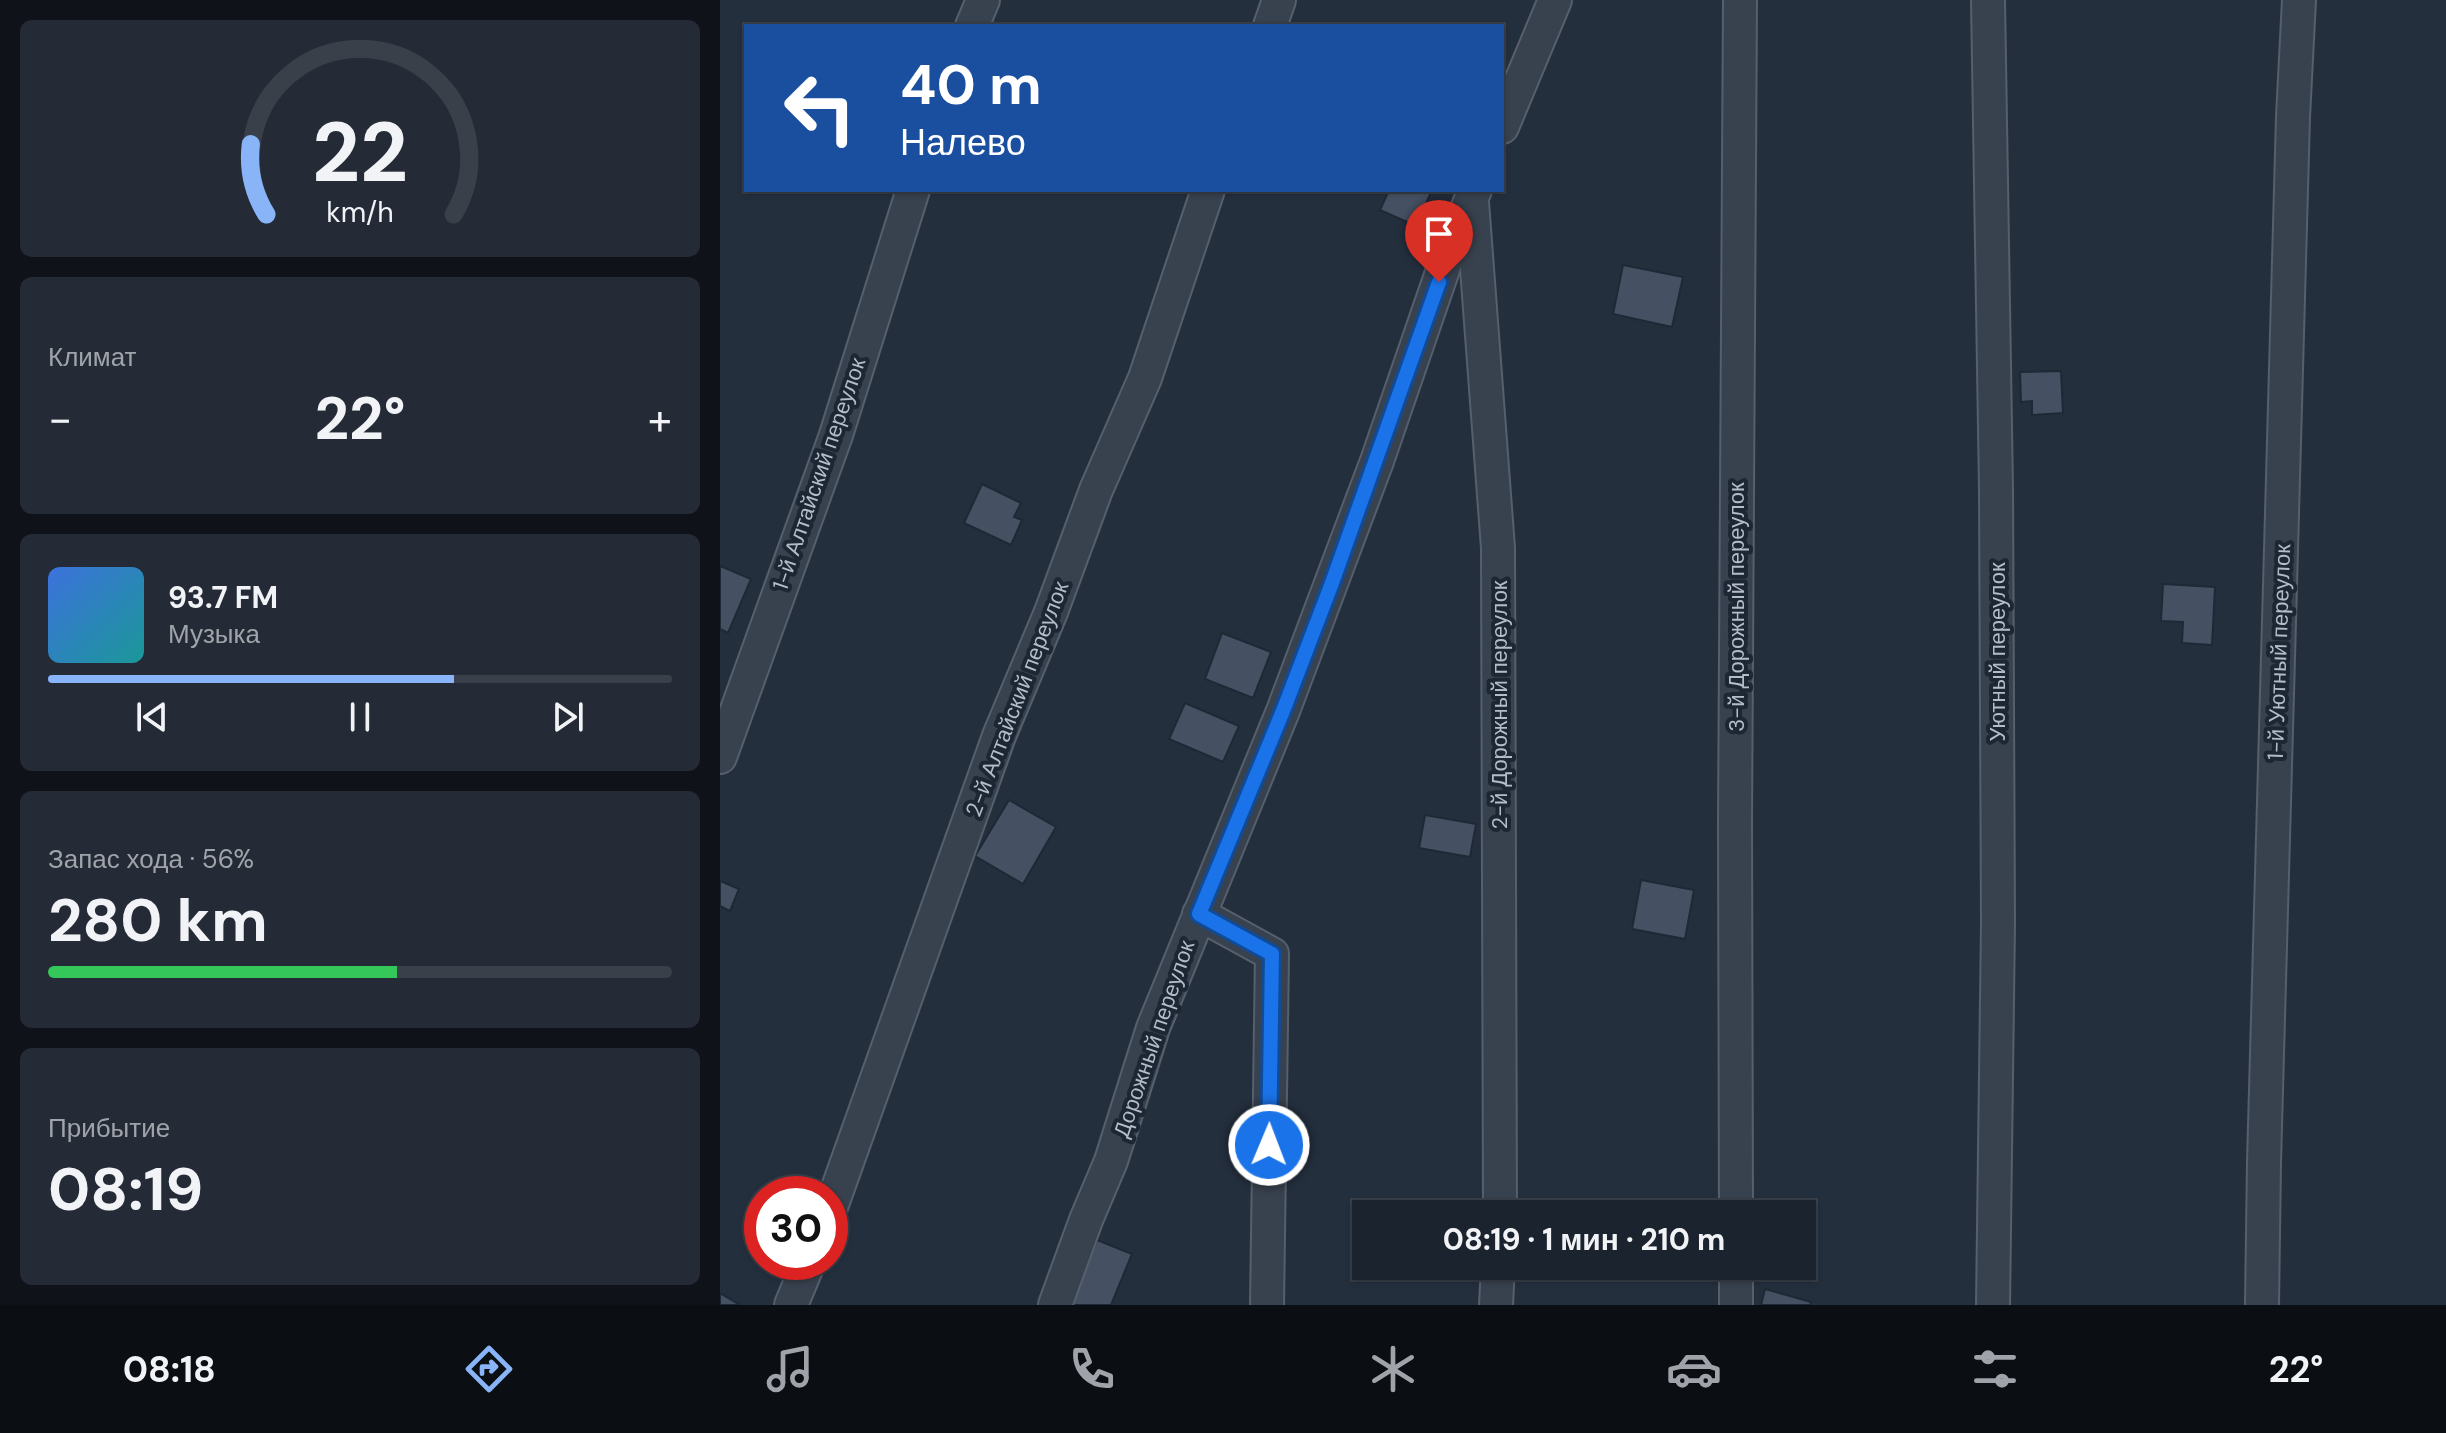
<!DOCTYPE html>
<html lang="ru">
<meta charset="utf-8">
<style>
:root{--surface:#1b232e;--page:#242b36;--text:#f1f3f6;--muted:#a0a4aa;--line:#39404a;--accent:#8ab4f8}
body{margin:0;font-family:"DM Sans",sans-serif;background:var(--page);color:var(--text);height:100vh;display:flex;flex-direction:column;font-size:30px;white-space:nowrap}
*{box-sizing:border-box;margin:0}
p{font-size:26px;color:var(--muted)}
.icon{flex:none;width:44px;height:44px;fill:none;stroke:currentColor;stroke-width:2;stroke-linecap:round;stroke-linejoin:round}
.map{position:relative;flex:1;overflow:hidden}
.details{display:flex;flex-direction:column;gap:20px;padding:20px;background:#0f1319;width:720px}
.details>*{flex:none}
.top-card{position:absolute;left:24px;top:24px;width:760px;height:168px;border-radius:0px;box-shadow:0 2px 6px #0004,0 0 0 2px var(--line);background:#1a4fa0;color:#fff;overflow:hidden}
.speed{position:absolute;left:24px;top:1176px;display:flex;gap:16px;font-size:40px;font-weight:700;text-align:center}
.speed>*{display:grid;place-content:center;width:104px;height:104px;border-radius:50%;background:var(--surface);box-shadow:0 2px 6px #0004,0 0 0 2px var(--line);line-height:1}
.speed .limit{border:12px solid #d22;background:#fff;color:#111}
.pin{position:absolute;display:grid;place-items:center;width:68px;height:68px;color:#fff;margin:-82px -34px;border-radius:50% 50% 50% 0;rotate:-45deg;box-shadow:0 0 8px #0007}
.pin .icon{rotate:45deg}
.me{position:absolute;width:88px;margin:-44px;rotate:1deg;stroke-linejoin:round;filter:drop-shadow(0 0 6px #0008)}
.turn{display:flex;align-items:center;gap:28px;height:168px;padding:0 24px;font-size:36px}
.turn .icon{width:104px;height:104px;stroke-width:2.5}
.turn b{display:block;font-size:56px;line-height:68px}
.big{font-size:60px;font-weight:700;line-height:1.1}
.details .widget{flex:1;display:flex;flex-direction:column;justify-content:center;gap:12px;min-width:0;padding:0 28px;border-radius:12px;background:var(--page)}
.details .dial{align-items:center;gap:0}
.dial svg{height:208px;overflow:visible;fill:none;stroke:var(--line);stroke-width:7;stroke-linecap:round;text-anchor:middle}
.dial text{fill:var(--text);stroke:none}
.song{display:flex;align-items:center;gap:24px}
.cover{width:96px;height:96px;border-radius:12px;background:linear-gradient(135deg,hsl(220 70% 55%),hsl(180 70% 35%))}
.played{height:8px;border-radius:4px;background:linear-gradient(90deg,var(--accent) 65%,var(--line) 65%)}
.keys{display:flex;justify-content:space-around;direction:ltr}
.heat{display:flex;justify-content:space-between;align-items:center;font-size:44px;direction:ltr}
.charge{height:12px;border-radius:6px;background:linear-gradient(90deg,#34c759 56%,var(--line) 0)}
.trip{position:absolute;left:632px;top:1200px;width:464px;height:80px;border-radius:0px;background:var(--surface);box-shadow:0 2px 6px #0004,0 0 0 2px var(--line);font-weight:700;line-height:80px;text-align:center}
.menu{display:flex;height:128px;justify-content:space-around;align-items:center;background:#0b0e12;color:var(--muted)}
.menu .icon{width:56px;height:56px}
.menu .active{color:var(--accent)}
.menu b{font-size:36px;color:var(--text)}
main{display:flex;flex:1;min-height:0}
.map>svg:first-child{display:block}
.building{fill:#455162;stroke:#1f2835;stroke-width:2}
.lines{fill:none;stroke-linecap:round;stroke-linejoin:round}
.minor-casing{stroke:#565f6c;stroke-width:36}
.minor{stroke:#38414e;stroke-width:32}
.route-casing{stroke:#114b97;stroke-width:20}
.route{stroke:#1a73e8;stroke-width:14}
.labels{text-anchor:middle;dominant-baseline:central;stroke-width:8;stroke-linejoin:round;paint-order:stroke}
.street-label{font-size:22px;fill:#b4bcc9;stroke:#1d2633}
</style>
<main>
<section class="details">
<div class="widget dial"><svg viewBox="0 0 100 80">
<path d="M14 69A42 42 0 1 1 86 69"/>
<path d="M14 69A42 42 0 0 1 8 42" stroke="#8ab4f8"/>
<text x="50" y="56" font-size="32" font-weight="700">22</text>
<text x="50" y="72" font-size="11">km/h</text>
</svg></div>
<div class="widget"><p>Климат</p>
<div class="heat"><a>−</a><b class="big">22°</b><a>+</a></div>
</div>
<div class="widget">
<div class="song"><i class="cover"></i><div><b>93.7 FM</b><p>Музыка</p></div></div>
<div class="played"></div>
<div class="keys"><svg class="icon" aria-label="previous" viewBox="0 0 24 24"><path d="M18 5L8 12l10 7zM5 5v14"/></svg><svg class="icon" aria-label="pause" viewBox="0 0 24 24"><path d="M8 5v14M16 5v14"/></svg><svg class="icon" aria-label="next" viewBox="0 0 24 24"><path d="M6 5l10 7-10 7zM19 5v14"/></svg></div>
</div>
<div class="widget"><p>Запас хода · 56%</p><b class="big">280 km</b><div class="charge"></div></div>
<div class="widget"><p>Прибытие</p><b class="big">08:19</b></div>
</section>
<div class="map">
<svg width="1726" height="1305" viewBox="0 0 1726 1305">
<rect width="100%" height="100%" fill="#242f3e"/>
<!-- building -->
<g class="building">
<path d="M669,190H712L696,226L660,210Z"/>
<path d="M903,265L963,277L952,327L893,314Z"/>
<path d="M1341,371L1343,413L1312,415V401L1301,402L1300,372Z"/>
<path d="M262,484L301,503L294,517L302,520L291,545L244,523Z"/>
<path d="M0,566L31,579L8,633L0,629Z"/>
<path d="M1443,584L1495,587L1492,645L1462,643L1463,622L1441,621Z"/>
<path d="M502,633L551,652L533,698L485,679Z"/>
<path d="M465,703L519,726L503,762L449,739Z"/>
<path d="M289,800L336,827L303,884L255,856Z"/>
<path d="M705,815L756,824L750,857L699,848Z"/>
<path d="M921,880L974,890L965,939L912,929Z"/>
<path d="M0,881L19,889L10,911L0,906Z"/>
<path d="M377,1240L412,1254L391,1305H350Z"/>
<path d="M1045,1289L1091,1302L1090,1305H1041Z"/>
<path d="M0,1293L20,1305H0Z"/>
</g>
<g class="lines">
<!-- minor casing -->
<g class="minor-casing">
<g id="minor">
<path d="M1268,0L1276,489L1278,923L1273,1305"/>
<path d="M252,26L263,0"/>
<path d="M550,26L559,0"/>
<path d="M782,127L835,0"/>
<path d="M752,202L778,548L780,1214"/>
<path d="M0,757L116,435L193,190"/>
<path d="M479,914L552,954L547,1305"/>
<path d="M110,1210L279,736L331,612L376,490L425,378L488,190"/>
<path d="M1016,1214L1015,822L1020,0"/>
<path d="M1016,1266V1305"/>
<path d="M71,1305L89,1262"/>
<path d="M335,1305L366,1220L391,1161L433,1028L563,711L657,461L729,252L755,190"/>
<path d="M776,1305L778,1266"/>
<path d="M1542,1305L1544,1162L1573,117L1579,0"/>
</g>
</g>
<!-- minor -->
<use href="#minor" class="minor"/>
</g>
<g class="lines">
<!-- route casing -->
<g class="route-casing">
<path id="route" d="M549,1145L552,954L479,914L563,711L612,583L719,282"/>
</g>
<!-- route -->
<use href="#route" class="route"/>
</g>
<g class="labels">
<!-- street labels -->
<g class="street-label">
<text transform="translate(99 474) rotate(-71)">1-й Алтайский переулок</text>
<text transform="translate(1016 607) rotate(-90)">3-й Дорожный переулок</text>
<text transform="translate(1277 652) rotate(-90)">Уютный переулок</text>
<text transform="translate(1559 652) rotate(-88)">1-й Уютный переулок</text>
<text transform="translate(297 699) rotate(-69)">2-й Алтайский переулок</text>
<text transform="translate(779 705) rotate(-90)">2-й Дорожный переулок</text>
<text transform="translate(434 1039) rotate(-71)">Дорожный переулок</text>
</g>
</g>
</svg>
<div class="speed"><div class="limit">30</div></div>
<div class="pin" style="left:719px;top:282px;background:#d93025"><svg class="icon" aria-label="arrive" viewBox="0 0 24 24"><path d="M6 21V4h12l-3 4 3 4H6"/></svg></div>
<svg class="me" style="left:549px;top:1145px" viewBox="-20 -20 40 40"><circle r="17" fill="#1a73e8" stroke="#fff" stroke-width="3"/><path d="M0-11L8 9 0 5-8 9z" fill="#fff"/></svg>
<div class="trip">08:19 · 1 мин · 210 m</div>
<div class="top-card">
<div class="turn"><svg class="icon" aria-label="left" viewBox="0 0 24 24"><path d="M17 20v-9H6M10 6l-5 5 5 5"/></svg><div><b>40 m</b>Налево</div></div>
</div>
</div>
</main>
<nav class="menu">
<b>08:18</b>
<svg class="icon active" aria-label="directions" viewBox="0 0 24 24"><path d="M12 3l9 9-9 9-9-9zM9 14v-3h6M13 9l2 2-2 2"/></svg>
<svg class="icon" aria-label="music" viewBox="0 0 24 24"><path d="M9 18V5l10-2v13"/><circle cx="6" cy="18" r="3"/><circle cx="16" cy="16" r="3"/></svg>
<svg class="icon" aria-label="phone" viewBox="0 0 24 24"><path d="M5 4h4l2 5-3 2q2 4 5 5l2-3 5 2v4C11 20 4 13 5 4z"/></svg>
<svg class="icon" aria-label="climate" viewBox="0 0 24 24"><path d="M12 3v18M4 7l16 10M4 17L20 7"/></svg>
<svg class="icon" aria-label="car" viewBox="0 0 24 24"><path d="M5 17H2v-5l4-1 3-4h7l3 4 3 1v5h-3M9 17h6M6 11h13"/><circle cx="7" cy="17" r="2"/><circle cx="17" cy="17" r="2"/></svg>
<svg class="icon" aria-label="filters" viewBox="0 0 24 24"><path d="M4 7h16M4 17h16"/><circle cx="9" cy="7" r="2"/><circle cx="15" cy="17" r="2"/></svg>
<b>22°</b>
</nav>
